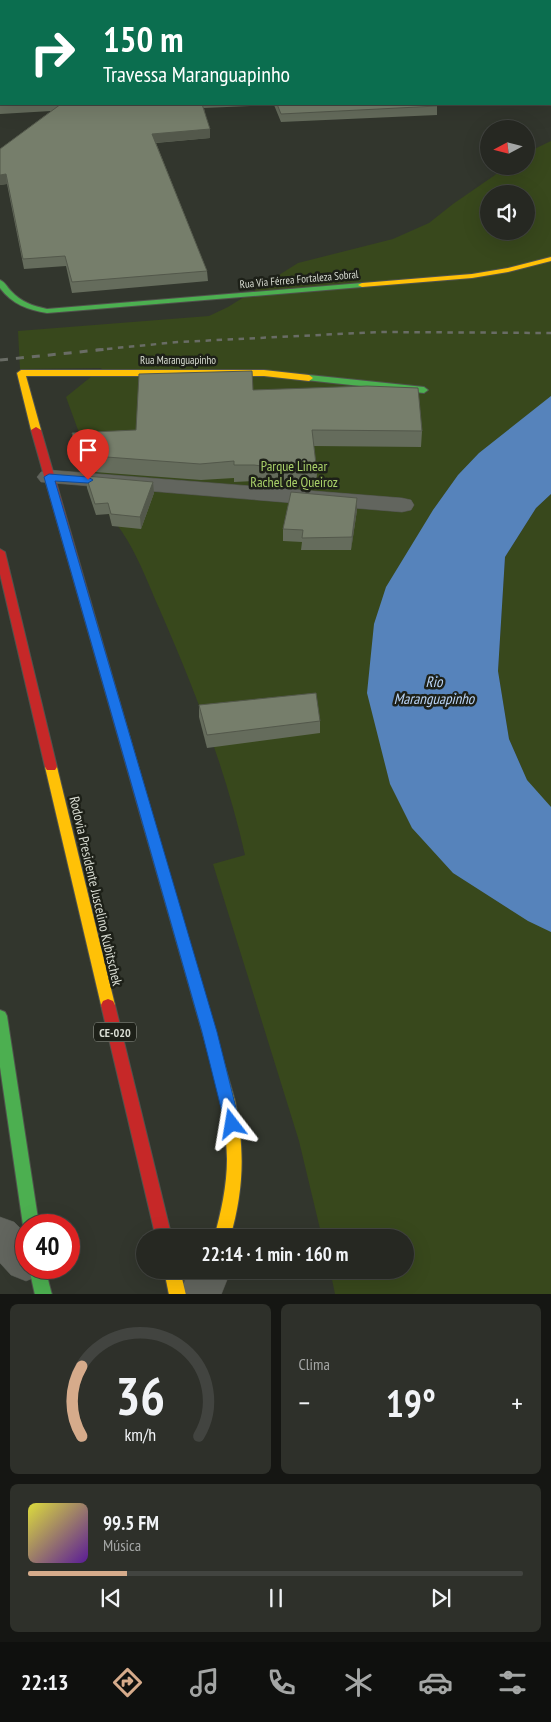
<!DOCTYPE html>
<html lang="pt">
<meta charset="utf-8">
<style>
:root{--surface:#262822;--page:#2e302a;--text:#f1f3f6;--muted:#a4a6a5;--line:#424440;--accent:#d6ab8b}
body{margin:0;font-family:"PT Sans Narrow",sans-serif;background:var(--page);color:var(--text);height:100vh;display:flex;flex-direction:column;font-size:19px;white-space:nowrap}
*{box-sizing:border-box;margin:0}
p{font-size:16px;color:var(--muted)}
.icon{flex:none;width:28px;height:28px;fill:none;stroke:currentColor;stroke-width:2;stroke-linecap:round;stroke-linejoin:round}
.map{position:relative;height:1294px;overflow:hidden}
.details{display:flex;flex-direction:column;gap:10px;padding:10px;background:#151613;flex:1}
.details>*{flex:none}
.hud{position:absolute;left:0px;top:0px;width:551px;height:105px;box-shadow:0 5px 20px #0002,0 0 0 1px var(--line);background:#0b6e4f;color:#fff;overflow:hidden}
.needle{width:32px;rotate:263deg}
.tools{position:absolute;left:480px;top:120px;display:grid;gap:10px}
.tools a{display:grid;place-items:center;width:55px;height:55px;border-radius:50%;background:var(--surface);box-shadow:0 5px 20px #0002,0 0 0 1px var(--line);font-size:25px}
.speed{position:absolute;left:15px;top:1214px;display:flex;gap:10px;font-size:25px;font-weight:700;text-align:center}
.speed>*{display:grid;place-content:center;width:65px;height:65px;border-radius:50%;background:var(--surface);box-shadow:0 5px 20px #0002,0 0 0 1px var(--line);line-height:1}
.speed .limit{border:8px solid #d22;background:#fff;color:#111}
.pin{position:absolute;display:grid;place-items:center;width:42px;height:42px;color:#fff;margin:-51px -21px;border-radius:50% 50% 50% 0;rotate:-45deg;box-shadow:0 0 5px #0007}
.pin .icon{rotate:45deg}
.me{position:absolute;width:55px;margin:-28px;rotate:346deg;stroke-linejoin:round;filter:drop-shadow(0 0 4px #0008)}
.turn{display:flex;align-items:center;gap:18px;height:105px;padding:0 20px;font-size:22px}
.turn .icon{width:65px;height:65px;stroke-width:2.5}
.turn b{display:block;font-size:35px;line-height:42px}
.big{font-size:38px;font-weight:600;line-height:1.1}
.details .card{flex:1;display:flex;flex-direction:column;justify-content:center;gap:8px;min-width:0;padding:0 18px;border-radius:8px;background:var(--page)}
.details .dial{align-items:center;gap:0}
.dial svg{height:130px;overflow:visible;fill:none;stroke:var(--line);stroke-width:7;stroke-linecap:round;text-anchor:middle}
.dial text{fill:var(--text);stroke:none}
.song{display:flex;align-items:center;gap:15px}
.cover{width:60px;height:60px;border-radius:8px;background:linear-gradient(135deg,hsl(60 70% 55%),hsl(270 70% 35%))}
.played{height:5px;border-radius:2px;background:linear-gradient(90deg,var(--accent) 20%,var(--line) 20%)}
.keys{display:flex;justify-content:space-around;direction:ltr}
.heat{display:flex;justify-content:space-between;align-items:center;font-size:28px;direction:ltr}
.details .tiles{flex:1;display:grid;gap:10px;grid-template-columns:1fr 1fr}
.card:last-child{grid-column:span 2}
.trip{position:absolute;left:136px;top:1229px;width:278px;height:50px;border-radius:25px;background:var(--surface);box-shadow:0 5px 20px #0002,0 0 0 1px var(--line);font-weight:600;line-height:50px;text-align:center}
.tabs{display:flex;height:80px;justify-content:space-around;align-items:center;background:#0f100e;color:var(--muted)}
.tabs .icon{width:35px;height:35px}
.tabs .active{color:var(--accent)}
.tabs b{font-size:22px;color:var(--text)}
.map>svg:first-child{display:block}
.green{fill:#38481c;fill-rule:evenodd}
.water{fill:#5683bb}
.lines{fill:none;stroke-linecap:round;stroke-linejoin:round}
.street-casing{stroke:#50534c;stroke-width:1}
.fast-casing{stroke:#50534c;stroke-width:2}
.slow-casing{stroke:#50534c;stroke-width:2}
.jam-casing{stroke:#50534c;stroke-width:2}
.street{fill:#62655e;fill-rule:evenodd}
.fast{fill:#4caf50;fill-rule:evenodd}
.slow{fill:#ffc107;fill-rule:evenodd}
.jam{fill:#c62828;fill-rule:evenodd}
.rail-far1{stroke:#696c65;stroke-width:2.5;stroke-dasharray:5.5 5.5;stroke-linecap:butt}
.rail{stroke:#696c65;stroke-width:3;stroke-dasharray:8 8;stroke-linecap:butt}
.wall{fill:#656c5c}
.shaded-wall{fill:#53584b}
.building{fill:#767e6b;stroke:#53584b}
.route{fill:#1a73e8;stroke:#114b97}
.labels{text-anchor:middle;dominant-baseline:central;stroke-width:5;stroke-linejoin:round;paint-order:stroke}
.far-street-label{font-size:11px;fill:#d9ddd3;stroke:#1d2018}
.shield{fill:#1d2018;stroke:#a1a49b;stroke-width:1}
.shield-label{font-size:12px;font-weight:bold;fill:#d9ddd3}
.park-label{font-size:14px;fill:#a8cf68;stroke:#1d2018}
.street-label{font-size:14px;fill:#d9ddd3;stroke:#1d2018}
.water-label{font-size:15px;font-style:italic;fill:#bad4f6;stroke:#1d2018}
</style>
<div class="map">
<svg width="551" height="1295" viewBox="0 0 551 1295">
<rect width="100%" height="100%" fill="#32362d"/>
<!-- green -->
<path class="green" d="M551,141V453L437,619L524,773L509,739L498,671L505,557L536,508L551,494V1294H335L330,1270H405V1238L322,1237L299,1141L213,864L245,855C226,770 194,688 159,608C145,576 133,542 109,515L66,397L102,368L20,369L18,331L209,316L228,307L298,263L393,239L429,223L453,204L508,166H526V153ZM489,194H526V231H489Z"/>
<!-- water -->
<path class="water" d="M551,396V494L536,508L505,557L498,671L509,739L527,780L551,807V932L528,921L453,873L412,828L390,784L367,693L374,624L386,587L433,510L458,475L479,453Z"/>
<g class="lines">
<!-- street casing -->
<g class="street-casing">
<g id="street">
<path d="M49,470L402,498L411,500L414,505L411,510L402,512L41,482L37,477L41,472Z"/>
<path d="M0,1217L14,1222L26,1234V1268H44L41,1275L26,1281L11,1275L0,1263Z"/>
<path d="M189,1270H231L221,1295H179Z"/>
</g>
</g>
<!-- fast casing -->
<g class="fast-casing">
<g id="fast">
<path d="M0,280C5,282 7,287 11,291C21,302 33,306 47,309L362,283L366,285L362,287L47,313C28,310 12,304 0,288Z"/>
<path d="M309,375L424,387L428,390L424,393L306,380V376Z"/>
<path d="M0,1010L5,1012L7,1016L39,1225H26V1231L23,1225L0,1067Z"/>
<path d="M29,1268H45L52,1295H35Z"/>
</g>
</g>
<!-- slow casing -->
<g class="slow-casing">
<g id="slow">
<path d="M551,257V261L508,272L472,278L362,287L358,285L362,283L472,274L508,268Z"/>
<path d="M21,370H264L309,375L313,378L309,381L264,376H26L41,430L36,433L31,430L17,373Z"/>
<path d="M51,763L55,764L57,767L115,1005L113,1009L108,1011L103,1009L101,1005L45,767L47,764Z"/>
<path d="M148,817L153,818L154,821L235,1101C245,1150 244,1190 230,1238H214C221,1212 227,1186 227,1159C226,1101 205,1044 190,989C174,933 158,877 142,821L143,818Z"/>
<path d="M164,1270H180L186,1295H169Z"/>
</g>
</g>
<!-- jam casing -->
<g class="jam-casing">
<g id="jam">
<path d="M36,427L41,430L154,821L153,824H143L142,821L31,430Z"/>
<path d="M0,549L5,552L57,767L55,770H47L45,767L0,574Z"/>
<path d="M108,999L113,1001L115,1005L172,1238H156L101,1005L103,1001Z"/>
</g>
</g>
<!-- street -->
<use href="#street" class="street"/>
<!-- fast -->
<use href="#fast" class="fast"/>
<!-- slow -->
<use href="#slow" class="slow"/>
<!-- jam -->
<use href="#jam" class="jam"/>
<!-- rail-far1 -->
<path class="rail-far1" d="M96,350L178,342L379,332L551,333"/>
<!-- rail -->
<path class="rail" d="M0,360L108,349"/>
</g>
<!-- wall -->
<g class="wall">
<path d="M550,22H551V85L550,84Z"/>
<path d="M0,47L1,104H436L437,106V115L281,122L274,105L204,108L210,138L156,143L207,271L208,281L72,293L66,266L24,269L7,184L0,185V149L51,111L0,114Z"/>
<path d="M253,390L422,431L421,447L313,446L317,473L316,489L254,481L234,482V478L201,480L81,471L74,449L72,433L136,430Z"/>
<path d="M86,476L154,493L141,529L112,526L109,514L96,515L87,488Z"/>
<path d="M357,498V510L351,550H301L302,542L283,541V529Z"/>
<path d="M199,705L320,721V733L207,748L199,717Z"/>
</g>
<!-- shaded-wall -->
<g class="shaded-wall">
<path d="M210,129V138L153,143L152,134Z"/>
<path d="M6,174L7,184L0,185V175Z"/>
<path d="M153,482L154,493L141,529L140,517Z"/>
<path d="M357,498V510L351,550L352,537Z"/>
</g>
<!-- building -->
<g class="building">
<path d="M550,22H551V76L550,74Z"/>
<path d="M0,47H1V104H22L0,105Z"/>
<path d="M61,104H202L210,129L152,134L207,271L72,282L65,256L23,259L6,174L0,175V149Z"/>
<path d="M277,104H436L437,106L281,114Z"/>
<path d="M252,371L253,390L367,386L418,388L422,431L312,430L317,473L254,465H234V461L200,464L80,455L72,433L136,430L139,374Z"/>
<path d="M86,476L153,482L140,517L111,514L108,503L95,504Z"/>
<path d="M291,492L357,498L352,537L302,538L303,530L283,529Z"/>
<path d="M316,693L320,721L207,735L199,705Z"/>
</g>
<!-- route -->
<path class="route" d="M49,474L88,477L93,480L88,483L55,481L217,1032L240,1124L238,1129L232,1131L227,1129L225,1124L202,1032L44,477Z"/>
<g class="labels">
<!-- far-street labels -->
<g class="far-street-label">
<text transform="translate(299 279) rotate(-5)">Rua Via Férrea Fortaleza Sobral</text>
<text x="178" y="360">Rua Maranguapinho</text>
</g>
<!-- shield labels -->
<rect class="shield" x="94" y="1022.5" width="42" height="19" rx="4"/>
<g class="shield-label">
<text x="115" y="1032">CE-020</text>
</g>
<!-- park labels -->
<g class="park-label">
<text x="294" y="466">Parque Linear<tspan x="294" dy="16">Rachel de Queiroz</tspan></text>
</g>
<!-- street labels -->
<g class="street-label">
<text transform="translate(96 891) rotate(77)">Rodovia Presidente Juscelino Kubitschek</text>
</g>
<!-- water labels -->
<g class="water-label">
<text x="434" y="681">Rio<tspan x="434" dy="17">Maranguapinho</tspan></text>
</g>
</g>
</svg>
<div class="tools">
<a><svg class="needle" viewBox="-14 -14 28 28"><path d="M0-13l5 13h-10z" fill="#e53935"/><path d="M0 13l5-13h-10z" fill="#a4a6a5"/></svg></a>
<a><svg class="icon" aria-label="sound" viewBox="0 0 24 24"><path d="M4 9h4l5-4v14l-5-4H4zM17 9q2 3 0 6"/></svg></a>
</div>
<div class="speed"><div class="limit">40</div></div>
<div class="pin" style="left:88px;top:480px;background:#d93025"><svg class="icon" aria-label="arrive" viewBox="0 0 24 24"><path d="M6 21V4h12l-3 4 3 4H6"/></svg></div>
<svg class="me" style="left:232px;top:1124px" viewBox="-20 -20 40 40"><path d="M0-17L14 15 0 8-14 15z" fill="#1a73e8" stroke="#fff" stroke-width="4"/></svg>
<div class="trip">22:14 · 1 min · 160 m</div>
<div class="hud">
<div class="turn"><svg class="icon" aria-label="right" viewBox="0 0 24 24"><path d="M7 20v-9h11M14 6l5 5-5 5"/></svg><div><b>150 m</b>Travessa Maranguapinho</div></div>
</div>
</div>
<section class="details">
<div class="tiles">
<div class="card dial"><svg viewBox="0 0 100 80">
<path d="M14 69A42 42 0 1 1 86 69"/>
<path d="M14 69A42 42 0 0 1 14 26" stroke="#d6ab8b"/>
<text x="50" y="56" font-size="32" font-weight="700">36</text>
<text x="50" y="72" font-size="11">km/h</text>
</svg></div>
<div class="card"><p>Clima</p>
<div class="heat"><a>−</a><b class="big">19°</b><a>+</a></div>
</div>
<div class="card">
<div class="song"><i class="cover"></i><div><b>99.5 FM</b><p>Música</p></div></div>
<div class="played"></div>
<div class="keys"><svg class="icon" aria-label="previous" viewBox="0 0 24 24"><path d="M18 5L8 12l10 7zM5 5v14"/></svg><svg class="icon" aria-label="pause" viewBox="0 0 24 24"><path d="M8 5v14M16 5v14"/></svg><svg class="icon" aria-label="next" viewBox="0 0 24 24"><path d="M6 5l10 7-10 7zM19 5v14"/></svg></div>
</div>
</div>
</section>
<nav class="tabs">
<b>22:13</b>
<svg class="icon active" aria-label="directions" viewBox="0 0 24 24"><path d="M12 3l9 9-9 9-9-9zM9 14v-3h6M13 9l2 2-2 2"/></svg>
<svg class="icon" aria-label="music" viewBox="0 0 24 24"><path d="M9 18V5l10-2v13"/><circle cx="6" cy="18" r="3"/><circle cx="16" cy="16" r="3"/></svg>
<svg class="icon" aria-label="phone" viewBox="0 0 24 24"><path d="M5 4h4l2 5-3 2q2 4 5 5l2-3 5 2v4C11 20 4 13 5 4z"/></svg>
<svg class="icon" aria-label="climate" viewBox="0 0 24 24"><path d="M12 3v18M4 7l16 10M4 17L20 7"/></svg>
<svg class="icon" aria-label="car" viewBox="0 0 24 24"><path d="M5 17H2v-5l4-1 3-4h7l3 4 3 1v5h-3M9 17h6M6 11h13"/><circle cx="7" cy="17" r="2"/><circle cx="17" cy="17" r="2"/></svg>
<svg class="icon" aria-label="filters" viewBox="0 0 24 24"><path d="M4 7h16M4 17h16"/><circle cx="9" cy="7" r="2"/><circle cx="15" cy="17" r="2"/></svg>
</nav>
